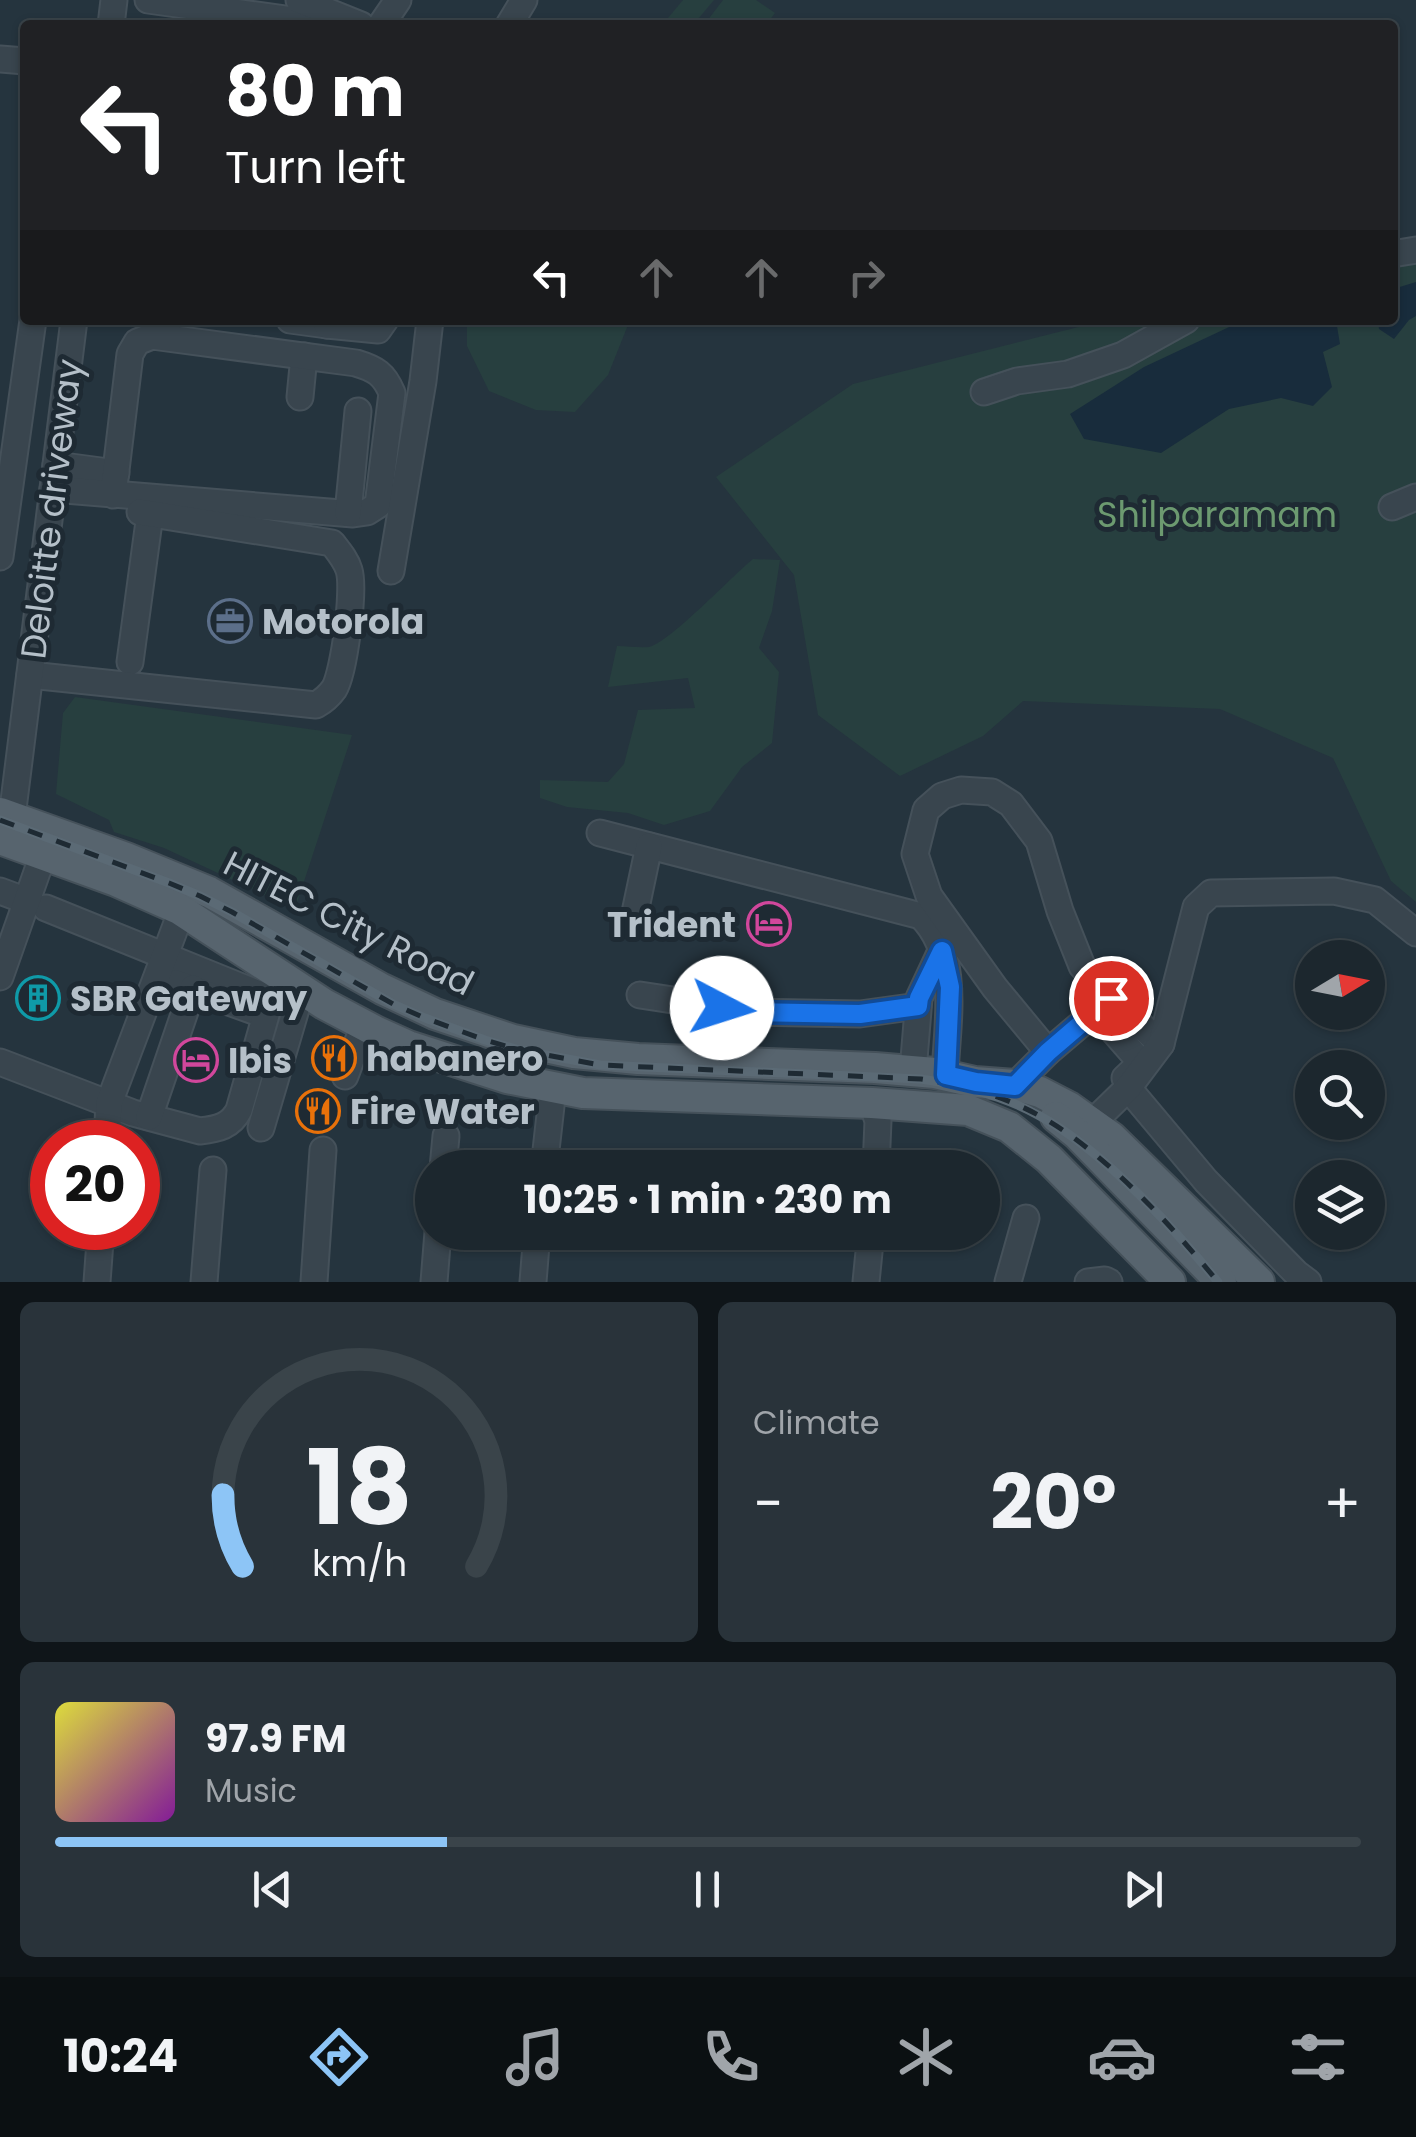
<!DOCTYPE html>
<meta charset="utf-8">
<style>
:root{--surface:#1c272e;--page:#29333a;--text:#f1f3f6;--muted:#a0a5aa;--line:#3a444a;--accent:#8dc5f6}
body{margin:0;font-family:Poppins,sans-serif;background:var(--page);color:var(--text);height:100vh;display:flex;flex-direction:column;font-size:38px;white-space:nowrap}
*{box-sizing:border-box;margin:0}
p{font-size:32px;color:var(--muted)}
.icon{flex:none;width:55px;height:55px;fill:none;stroke:currentColor;stroke-width:2;stroke-linecap:round;stroke-linejoin:round}
.map{position:relative;height:1282px;overflow:hidden}
.drawer{display:flex;flex-direction:column;gap:20px;padding:20px;background:#0f1519;flex:1}
.drawer>*{flex:none}
.guide{position:absolute;left:20px;top:20px;width:1378px;height:305px;border-radius:10px;box-shadow:0 2px 8px #0004,0 0 0 2px var(--line);background:#202124;color:#fff;overflow:hidden}
.needle{width:65px;rotate:80deg}
.controls{position:absolute;left:1295px;top:940px;display:grid;gap:20px}
.controls a{display:grid;place-items:center;width:90px;height:90px;border-radius:50%;background:var(--surface);box-shadow:0 2px 8px #0004,0 0 0 2px var(--line);font-size:50px}
.speed{position:absolute;left:30px;top:1120px;display:flex;gap:20px;font-size:50px;font-weight:700;text-align:center}
.speed>*{display:grid;place-content:center;width:130px;height:130px;border-radius:50%;background:var(--surface);box-shadow:0 2px 8px #0004,0 0 0 2px var(--line);line-height:1}
.speed .limit{border:15px solid #d22;background:#fff;color:#111}
.pin{position:absolute;display:grid;place-items:center;width:85px;height:85px;color:#fff;margin:-42px;border:5px solid #fff;border-radius:50%;box-shadow:0 2px 10px #0007}
.me{position:absolute;width:110px;margin:-55px;rotate:95deg;stroke-linejoin:round;filter:drop-shadow(0 0 8px #0008)}
.turn{display:flex;align-items:center;gap:35px;height:210px;padding:0 40px;font-size:45px}
.turn .icon{width:130px;height:130px;stroke-width:2.5}
.turn b{display:block;font-size:70px;line-height:85px}
.lanes{display:flex;align-items:center;height:95px;padding:0 40px;background:#0003;justify-content:center;gap:50px;direction:ltr}
.lanes .off{opacity:.35}
.big{font-size:75px;font-weight:700;line-height:1.1}
.drawer .widget{flex:1;display:flex;flex-direction:column;justify-content:center;gap:15px;min-width:0;padding:0 35px;border-radius:15px;background:var(--page)}
.drawer .dial{align-items:center;gap:0}
.dial svg{height:260px;overflow:visible;fill:none;stroke:var(--line);stroke-width:7;stroke-linecap:round;text-anchor:middle}
.dial text{fill:var(--text);stroke:none}
.song{display:flex;align-items:center;gap:30px}
.cover{width:120px;height:120px;border-radius:15px;background:linear-gradient(135deg,hsl(60 70% 55%),hsl(290 70% 35%))}
.played{height:10px;border-radius:5px;background:linear-gradient(90deg,var(--accent) 30%,var(--line) 30%)}
.keys{display:flex;justify-content:space-around;direction:ltr}
.heat{display:flex;justify-content:space-between;align-items:center;font-size:55px;direction:ltr}
.drawer .tiles{flex:1;display:grid;gap:20px;grid-template-columns:1fr 1fr}
.widget:last-child{grid-column:span 2}
.trip{position:absolute;left:415px;top:1150px;width:585px;height:100px;border-radius:50px;background:var(--surface);box-shadow:0 2px 8px #0004,0 0 0 2px var(--line);font-weight:700;line-height:100px;text-align:center}
.tab-bar{display:flex;height:160px;justify-content:space-around;align-items:center;background:#0b1012;color:var(--muted)}
.tab-bar .icon{width:70px;height:70px}
.tab-bar .on{color:var(--accent)}
.tab-bar b{font-size:45px;color:var(--text)}
.map>svg:first-child{display:block}
.green{fill:#273f3f}
.water{fill:#182c3c}
.lines{fill:none;stroke-linecap:round;stroke-linejoin:round}
.minor-casing{stroke:#45515a;stroke-width:29}
.major-casing{stroke:#45515a;stroke-width:34}
.minor{stroke:#39454e;stroke-width:25}
.major{stroke:#57646e;stroke-width:30}
.rail-casing{stroke:#5b6a75;stroke-width:9}
.rail{stroke:#1e2a33;stroke-width:5;stroke-dasharray:15;stroke-linecap:butt}
.route-casing{stroke:#114b97;stroke-width:25}
.route{stroke:#1a73e8;stroke-width:18}
.labels{text-anchor:middle;dominant-baseline:central;stroke-width:10;stroke-linejoin:round;paint-order:stroke}
.street-label{font-size:35px;fill:#b5c0c9;stroke:#1e2a33}
.park-label{font-size:35px;fill:#6c9a70;stroke:#1e2a33}
.poi-label{font-size:35px;font-weight:bold;fill:#b5c0c9;stroke:#1e2a33;text-anchor:start}
</style>
<div class="map">
<svg width="1416" height="1282" viewBox="0 0 1416 1282">
<rect width="100%" height="100%" fill="#25343e"/>
<!-- green -->
<g class="green">
<path d="M683,0H714L693,25L663,24Z"/>
<path d="M723,0H756L775,13L766,25H704Z"/>
<path d="M1416,241V902L1391,881L1333,758L1220,709L1023,701L983,736L900,776L818,715L794,575L716,477L853,384L1106,320H1392L1393,247Z"/>
<path d="M467,320H630L608,375L575,412L536,410L489,391L467,346Z"/>
<path d="M753,559L780,560L772,611L759,648L779,672L772,743L742,767L710,811L664,825L628,813L567,807L540,798V780L608,782L624,764L638,710L695,708L688,678L608,687L617,646C627,646 639,648 649,647C669,643 732,576 753,559Z"/>
<path d="M75,697L352,735L295,909L164,848L114,832L109,820L56,794L63,713Z"/>
</g>
<!-- water -->
<g class="water">
<path d="M1416,282V316L1409,320L1394,339L1379,329L1378,320H1392L1393,289Z"/>
<path d="M1244,320H1336L1340,344L1323,352L1332,387L1313,406L1281,398L1229,409L1161,453L1084,439L1070,414L1144,367Z"/>
</g>
<g class="lines">
<!-- minor casing -->
<g class="minor-casing">
<g id="minor">
<path d="M148,0L328,25"/>
<path d="M299,0L361,25"/>
<path d="M111,25L114,0"/>
<path d="M381,25L398,0"/>
<path d="M509,25L524,0"/>
<path d="M0,59L25,61"/>
<path d="M1392,254L1416,250"/>
<path d="M290,320L327,325V320"/>
<path d="M327,325L378,330L385,320"/>
<path d="M984,392L1017,381L1068,374L1123,355L1186,320"/>
<path d="M300,397L304,356"/>
<path d="M56,465L116,473"/>
<path d="M53,489L353,514L367,512L378,505L392,393C384,374 376,369 356,363L152,336L137,342L130,354L113,495"/>
<path d="M1392,507L1416,497"/>
<path d="M348,513L358,411"/>
<path d="M0,557L33,320"/>
<path d="M391,571L423,381L430,320"/>
<path d="M130,662L150,514"/>
<path d="M30,675L316,705C323,701 329,696 334,689C344,673 355,589 349,570C346,560 339,552 332,543L140,512"/>
<path d="M12,817L74,320"/>
<path d="M600,833L921,916C961,955 947,1023 945,1075"/>
<path d="M0,891L27,901"/>
<path d="M46,908L296,1009L261,1128"/>
<path d="M633,922L649,846"/>
<path d="M0,977L43,855"/>
<path d="M176,983L265,1015"/>
<path d="M640,995L752,1012L860,1014L918,1006"/>
<path d="M1096,1011L1137,1058L1140,1064L1125,1078"/>
<path d="M1048,1052L1108,1001"/>
<path d="M0,1062L133,1113L200,1131C218,1129 231,1126 239,1110L271,997"/>
<path d="M913,1071L919,998L941,951"/>
<path d="M345,1076L364,1025"/>
<path d="M1015,1085L1048,1052L995,988L929,896L915,854L926,810L942,796L961,790L992,792L1011,804L1039,841L1060,911L1082,966L1111,998L1161,1044"/>
<path d="M1128,1088L1206,1181L1296,1273L1308,1282"/>
<path d="M872,1103L878,1121L876,1168"/>
<path d="M149,1117L193,988"/>
<path d="M1093,1122L1128,1088L1161,1044L1196,907L1211,893L1334,891L1375,900L1416,933"/>
<path d="M107,1142L109,1103L177,923L179,909"/>
<path d="M443,1168L446,1136"/>
<path d="M544,1168L552,1097L550,1085"/>
<path d="M97,1282L101,1228"/>
<path d="M204,1282L213,1170"/>
<path d="M314,1282L323,1150"/>
<path d="M434,1282L438,1232"/>
<path d="M533,1282L537,1232"/>
<path d="M866,1282L871,1232"/>
<path d="M1008,1282L1026,1218"/>
<path d="M1088,1282L1105,1280L1109,1282"/>
</g>
</g>
<!-- major casing -->
<g class="major-casing">
<g id="major">
<path d="M0,813L126,858L209,892L382,989L435,1014L513,1040L574,1053L638,1059L875,1068L935,1073L975,1082L1015,1085L1040,1092L1069,1107L1111,1137L1259,1282"/>
<path d="M0,839L116,881L179,909L324,1004L377,1032L408,1046L507,1078L583,1093L872,1103L968,1110L1009,1127L1049,1159L1170,1282"/>
<path d="M1056,1117L1077,1134L1221,1282"/>
</g>
</g>
<!-- minor -->
<use href="#minor" class="minor"/>
<!-- major -->
<use href="#major" class="major"/>
<!-- rail casing -->
<g class="rail-casing">
<path id="rail" d="M0,820L169,883L200,896L232,912L393,1004L425,1018L485,1040L519,1050L600,1065L921,1079C961,1085 1002,1095 1038,1115C1103,1150 1171,1225 1218,1282"/>
</g>
<!-- rail -->
<use href="#rail" class="rail"/>
</g>
<g class="lines">
<!-- route casing -->
<g class="route-casing">
<path id="route" d="M722,1008L752,1012L860,1014L918,1006L919,998L942,951L950,987L946,1075L976,1082L1015,1086L1048,1052L1111,998"/>
</g>
<!-- route -->
<use href="#route" class="route"/>
</g>
<!-- icons -->
<defs>
<g id="office-ring" transform="scale(2.25)"><circle r="9.5" fill="#1e2a33" stroke="#5c6f8a" stroke-width="1.5"/><path d="M-6-3h4V-5.5h4V-3h4V5H-6ZM-1-4.5V-3h2v-1.5ZM-6 0V1H6V0Z" fill="#5c6f8a"/></g>
<g id="hotel-ring" transform="scale(2.25)"><circle r="9.5" fill="#1e2a33" stroke="#d1479c" stroke-width="1.5"/><path d="M-6-4.5h1.5V1H6V5H4.5V3h-9V5H-6ZM-4 0a1.8 1.8 0 1 1 3.6 0ZM.5 0V-2.5h3Q6-2.5 6 0Z" fill="#d1479c"/></g>
<g id="building-ring" transform="scale(2.25)"><circle r="9.5" fill="#1e2a33" stroke="#0f9aa8" stroke-width="1.5"/><path d="M-4-6H4V6H1V3H-1V6H-4ZM-2.5-4.3h1.7v1.8h-1.7ZM.8-4.3h1.7v1.8H.8ZM-2.5-1h1.7V.8h-1.7ZM.8-1h1.7V.8H.8Z" fill="#0f9aa8"/></g>
<g id="restaurant-ring" transform="scale(2.25)"><circle r="9.5" fill="#1e2a33" stroke="#e8710a" stroke-width="1.5"/><path d="M-5-6h1v4h1v-4h1v4h1v-4h1v5L-1.5 .5V6h-2V.5L-5-1ZM5-6V6H3V1.5H1.5Q1.5-4 5-6Z" fill="#e8710a"/></g>
</defs>
<g fill-rule="evenodd">
<use href="#office-ring" x="230" y="621"/>
<use href="#hotel-ring" x="769" y="924"/>
<use href="#building-ring" x="38" y="998"/>
<use href="#restaurant-ring" x="334" y="1058"/>
<use href="#hotel-ring" x="196" y="1060"/>
<use href="#restaurant-ring" x="318" y="1111"/>
</g>
<g class="labels">
<!-- street labels -->
<g class="street-label">
<text transform="translate(51 509) rotate(-83)">Deloitte driveway</text>
<text transform="translate(349 923) rotate(27)">HITEC City Road</text>
</g>
<!-- park labels -->
<g class="park-label">
<text x="1217" y="514">Shilparamam</text>
</g>
<!-- poi labels -->
<g class="poi-label">
<text x="262" y="621">Motorola</text>
<text x="736" y="924" text-anchor="end">Trident</text>
<text x="70" y="998">SBR Gateway</text>
<text x="366" y="1058">habanero</text>
<text x="228" y="1060">Ibis</text>
<text x="350" y="1111">Fire Water</text>
</g>
</g>
</svg>
<div class="controls">
<a><svg class="needle" viewBox="-14 -14 28 28"><path d="M0-13l5 13h-10z" fill="#e53935"/><path d="M0 13l5-13h-10z" fill="#a0a5aa"/></svg></a>
<a><svg class="icon" aria-label="search" viewBox="0 0 24 24"><circle cx="10" cy="10" r="6"/><path d="M15 15l6 6"/></svg></a>
<a><svg class="icon" aria-label="layers" viewBox="0 0 24 24"><path d="M12 4l9 5-9 5-9-5zM3 14l9 5 9-5"/></svg></a>
</div>
<div class="speed"><div class="limit">20</div></div>
<div class="pin" style="left:1111px;top:998px;background:#d93025"><svg class="icon" aria-label="arrive" viewBox="0 0 24 24"><path d="M6 21V4h12l-3 4 3 4H6"/></svg></div>
<svg class="me" style="left:722px;top:1008px" viewBox="-20 -20 40 40"><circle r="19" fill="#fff"/><path d="M0-13L10 11 0 6-10 11z" fill="#1a73e8"/></svg>
<div class="trip">10:25 · 1 min · 230 m</div>
<div class="guide">
<div class="turn"><svg class="icon" aria-label="left" viewBox="0 0 24 24"><path d="M17 20v-9H6M10 6l-5 5 5 5"/></svg><div><b>80 m</b>Turn left</div></div>
<div class="lanes"><svg class="icon" aria-label="left" viewBox="0 0 24 24"><path d="M17 20v-9H6M10 6l-5 5 5 5"/></svg><svg class="icon off" aria-label="ahead" viewBox="0 0 24 24"><path d="M12 20V5M6 11l6-6 6 6"/></svg><svg class="icon off" aria-label="ahead" viewBox="0 0 24 24"><path d="M12 20V5M6 11l6-6 6 6"/></svg><svg class="icon off" aria-label="right" viewBox="0 0 24 24"><path d="M7 20v-9h11M14 6l5 5-5 5"/></svg></div>
</div>
</div>
<section class="drawer">
<div class="tiles">
<div class="widget dial"><svg viewBox="0 0 100 80">
<path d="M14 69A42 42 0 1 1 86 69"/>
<path d="M14 69A42 42 0 0 1 8 47" stroke="#8dc5f6"/>
<text x="50" y="56" font-size="32" font-weight="700">18</text>
<text x="50" y="72" font-size="11">km/h</text>
</svg></div>
<div class="widget"><p>Climate</p>
<div class="heat"><a>−</a><b class="big">20°</b><a>+</a></div>
</div>
<div class="widget">
<div class="song"><i class="cover"></i><div><b>97.9 FM</b><p>Music</p></div></div>
<div class="played"></div>
<div class="keys"><svg class="icon" aria-label="previous" viewBox="0 0 24 24"><path d="M18 5L8 12l10 7zM5 5v14"/></svg><svg class="icon" aria-label="pause" viewBox="0 0 24 24"><path d="M8 5v14M16 5v14"/></svg><svg class="icon" aria-label="next" viewBox="0 0 24 24"><path d="M6 5l10 7-10 7zM19 5v14"/></svg></div>
</div>
</div>
</section>
<nav class="tab-bar">
<b>10:24</b>
<svg class="icon on" aria-label="directions" viewBox="0 0 24 24"><path d="M12 3l9 9-9 9-9-9zM9 14v-3h6M13 9l2 2-2 2"/></svg>
<svg class="icon" aria-label="music" viewBox="0 0 24 24"><path d="M9 18V5l10-2v13"/><circle cx="6" cy="18" r="3"/><circle cx="16" cy="16" r="3"/></svg>
<svg class="icon" aria-label="phone" viewBox="0 0 24 24"><path d="M5 4h4l2 5-3 2q2 4 5 5l2-3 5 2v4C11 20 4 13 5 4z"/></svg>
<svg class="icon" aria-label="climate" viewBox="0 0 24 24"><path d="M12 3v18M4 7l16 10M4 17L20 7"/></svg>
<svg class="icon" aria-label="car" viewBox="0 0 24 24"><path d="M5 17H2v-5l4-1 3-4h7l3 4 3 1v5h-3M9 17h6M6 11h13"/><circle cx="7" cy="17" r="2"/><circle cx="17" cy="17" r="2"/></svg>
<svg class="icon" aria-label="filters" viewBox="0 0 24 24"><path d="M4 7h16M4 17h16"/><circle cx="9" cy="7" r="2"/><circle cx="15" cy="17" r="2"/></svg>
</nav>
